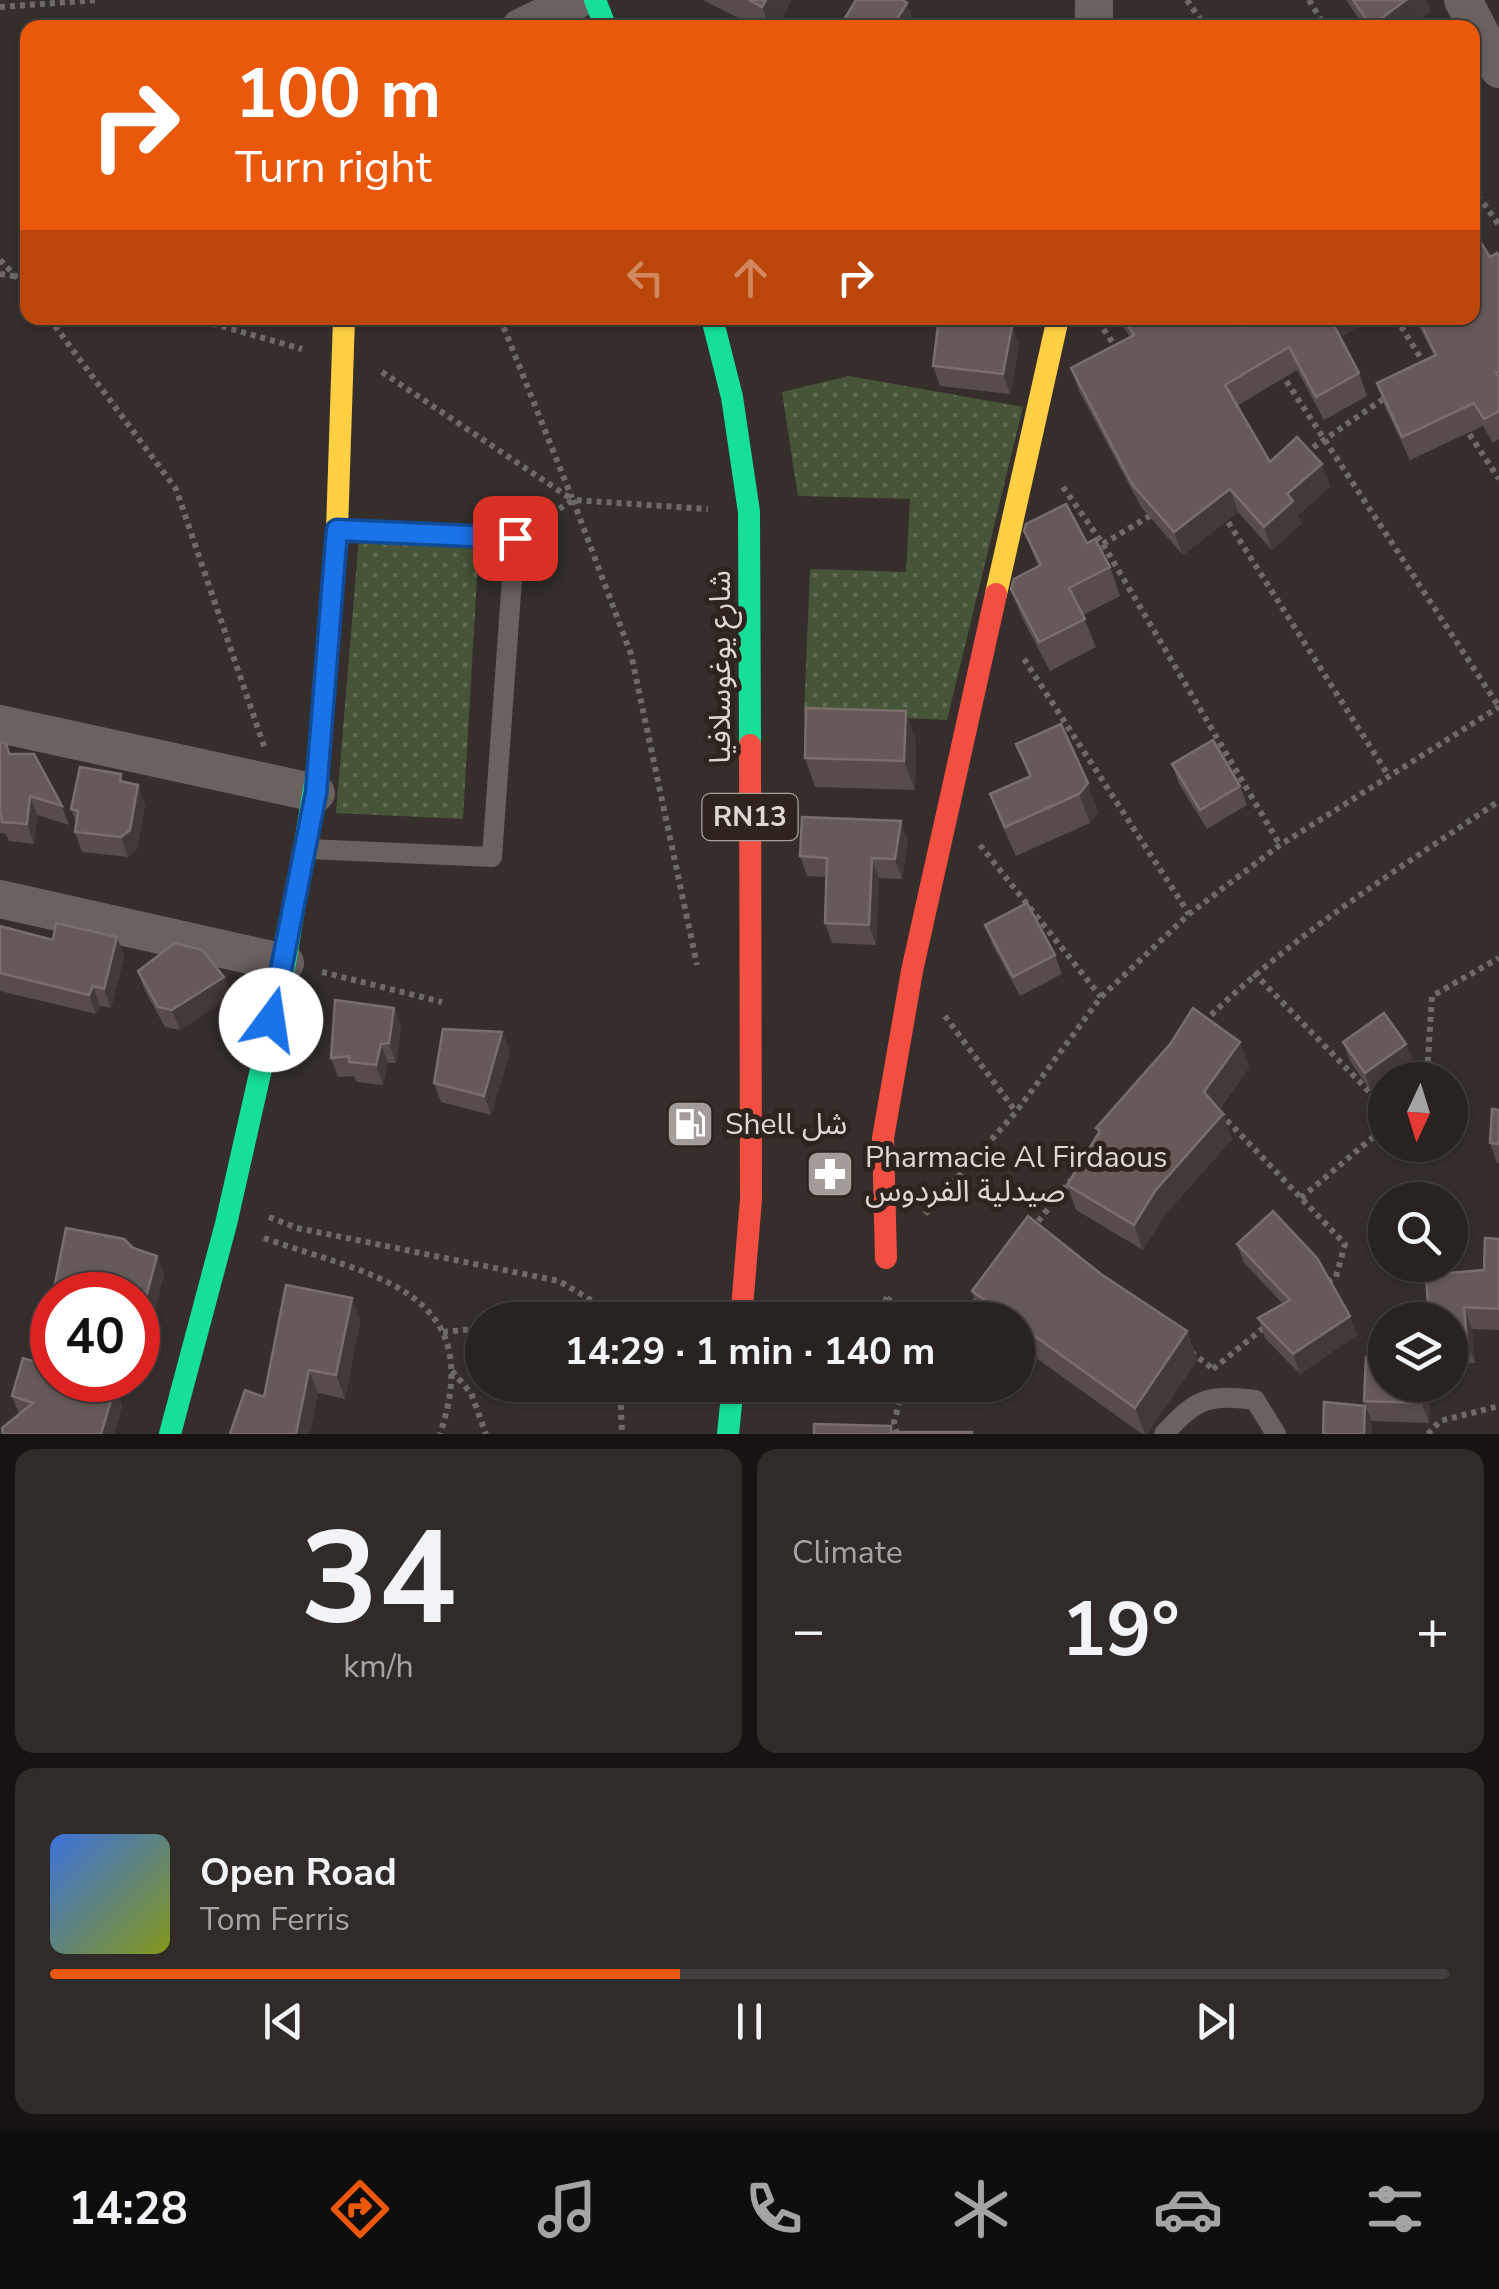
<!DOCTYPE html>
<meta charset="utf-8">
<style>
:root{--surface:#282220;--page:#302a29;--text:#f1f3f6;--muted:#a5a4a5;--line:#443f3e;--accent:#ea580c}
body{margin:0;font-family:"Nunito Sans","Noto Sans Arabic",sans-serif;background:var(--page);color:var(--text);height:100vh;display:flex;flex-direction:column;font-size:38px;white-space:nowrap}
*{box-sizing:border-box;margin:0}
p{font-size:32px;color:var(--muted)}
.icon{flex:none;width:55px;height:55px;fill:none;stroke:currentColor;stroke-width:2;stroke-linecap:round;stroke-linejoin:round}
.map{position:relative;height:1434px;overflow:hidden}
.details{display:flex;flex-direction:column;gap:15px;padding:15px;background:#161312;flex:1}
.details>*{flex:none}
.top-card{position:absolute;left:20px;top:20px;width:1460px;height:305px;border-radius:20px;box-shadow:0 2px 8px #0004,0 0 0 2px var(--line);background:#ea580c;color:#fff;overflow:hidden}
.needle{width:65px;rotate:184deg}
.fabs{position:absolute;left:1368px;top:1062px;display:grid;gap:20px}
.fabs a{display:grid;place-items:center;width:100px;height:100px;border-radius:50%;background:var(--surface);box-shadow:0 2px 8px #0004,0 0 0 2px var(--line);font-size:50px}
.speed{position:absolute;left:30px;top:1272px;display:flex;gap:20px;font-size:50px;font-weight:700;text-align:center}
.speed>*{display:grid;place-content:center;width:130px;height:130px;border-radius:50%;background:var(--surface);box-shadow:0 2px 8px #0004,0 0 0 2px var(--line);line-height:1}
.speed .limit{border:15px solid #d22;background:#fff;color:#111}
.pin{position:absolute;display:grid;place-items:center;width:85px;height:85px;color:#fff;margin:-42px;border-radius:20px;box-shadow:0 5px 15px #0006}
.me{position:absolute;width:110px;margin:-55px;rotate:14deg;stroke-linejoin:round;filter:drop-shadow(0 0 8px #0008)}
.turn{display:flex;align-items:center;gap:35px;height:210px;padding:0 50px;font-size:45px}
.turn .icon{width:130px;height:130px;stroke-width:2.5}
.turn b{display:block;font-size:70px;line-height:85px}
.lanes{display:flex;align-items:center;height:95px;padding:0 50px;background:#0003;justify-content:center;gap:50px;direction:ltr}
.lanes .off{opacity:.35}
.big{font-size:75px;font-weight:700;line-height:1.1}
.details .card{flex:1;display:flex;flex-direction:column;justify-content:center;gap:15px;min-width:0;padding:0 35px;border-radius:20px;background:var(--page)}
.details .dial{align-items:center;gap:0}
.dial b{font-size:130px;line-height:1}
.song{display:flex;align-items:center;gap:30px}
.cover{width:120px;height:120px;border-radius:15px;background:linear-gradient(135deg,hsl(220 70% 55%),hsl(70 70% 35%))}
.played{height:10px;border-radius:5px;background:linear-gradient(90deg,var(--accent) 45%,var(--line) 45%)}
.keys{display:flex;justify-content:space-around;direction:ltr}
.heat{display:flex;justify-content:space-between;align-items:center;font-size:55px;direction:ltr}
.details .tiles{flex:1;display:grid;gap:15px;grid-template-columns:1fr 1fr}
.card:last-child{grid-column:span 2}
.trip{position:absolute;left:465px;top:1302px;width:570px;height:100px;border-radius:50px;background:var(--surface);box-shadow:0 2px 8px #0004,0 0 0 2px var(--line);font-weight:700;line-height:100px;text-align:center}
.tabs{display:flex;height:160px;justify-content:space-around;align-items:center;background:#100e0d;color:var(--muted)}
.tabs .icon{width:70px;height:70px}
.tabs .current{color:var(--accent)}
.tabs b{font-size:45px;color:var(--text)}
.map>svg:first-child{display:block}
.grass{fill:url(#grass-dots)}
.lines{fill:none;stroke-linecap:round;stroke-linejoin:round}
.path{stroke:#706a67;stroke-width:6;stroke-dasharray:5 5;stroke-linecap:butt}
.lane{stroke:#6a625f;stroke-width:20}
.street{stroke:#6a625f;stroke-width:38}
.fast{stroke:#16e098;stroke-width:22}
.slow{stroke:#ffcf43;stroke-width:22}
.jam{stroke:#f24e42;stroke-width:22}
.wall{fill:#574c49}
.shaded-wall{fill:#433937}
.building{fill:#665a58;stroke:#796e6b;stroke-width:2.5}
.route-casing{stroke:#114b97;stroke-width:25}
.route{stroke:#1a73e8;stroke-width:18}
.labels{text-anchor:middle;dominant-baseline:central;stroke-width:10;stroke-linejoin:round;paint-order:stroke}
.shield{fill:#2f231d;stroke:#aaa19c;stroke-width:2.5}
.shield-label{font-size:28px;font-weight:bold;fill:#dfd7d3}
.street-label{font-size:30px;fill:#dfd7d3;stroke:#2f231d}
.poi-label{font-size:30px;fill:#dfd7d3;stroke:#2f231d;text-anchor:start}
</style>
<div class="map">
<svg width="1499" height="1434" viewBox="0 0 1499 1434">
<defs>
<pattern id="grass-dots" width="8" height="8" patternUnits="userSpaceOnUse" patternTransform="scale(2.5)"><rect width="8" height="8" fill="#465437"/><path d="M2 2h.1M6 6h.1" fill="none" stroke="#606c53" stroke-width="1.8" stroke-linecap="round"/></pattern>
</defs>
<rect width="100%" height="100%" fill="#352e2b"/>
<!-- grass -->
<g class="grass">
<path d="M849,376L1023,407L947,720L804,713L810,569L906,572L910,499L798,496L782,392Z"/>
<path d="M359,537L472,546L478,561L463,819L336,813Z"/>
</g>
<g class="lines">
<!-- path -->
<g class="path">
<path d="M1187,0L1206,28"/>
<path d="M1309,0L1326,28"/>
<path d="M0,7L98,0"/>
<path d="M1472,187L1499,225"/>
<path d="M0,260L28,289"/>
<path d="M0,274L28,278"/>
<path d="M49,318L176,489L265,749"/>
<path d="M193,318L302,349"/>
<path d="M500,318L572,498"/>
<path d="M1396,318L1425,365"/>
<path d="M1098,321L1119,352"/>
<path d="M382,372L573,500L631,654L697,965"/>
<path d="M1281,373L1499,707"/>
<path d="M1464,426L1499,479"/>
<path d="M1305,453L1389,395"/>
<path d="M1063,487L1103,544L1280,845"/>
<path d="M1223,514L1388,775"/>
<path d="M534,525L573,500L708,509"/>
<path d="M1103,544L1153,514"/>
<path d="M1024,659L1189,914"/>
<path d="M980,845L1101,997"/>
<path d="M322,972L442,1002"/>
<path d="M1254,973L1385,1108"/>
<path d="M945,1016L1016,1112"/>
<path d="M1204,1022C1292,935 1397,870 1499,801"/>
<path d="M1422,1080L1427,1074L1432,996L1499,958"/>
<path d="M1220,1113L1345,1244L1336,1277L1325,1284"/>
<path d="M1301,1198L1385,1127"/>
<path d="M925,1214L1016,1112L1101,997L1189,914L1280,845L1499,707"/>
<path d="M269,1217L297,1228L559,1281L616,1315"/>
<path d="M1032,1229L1071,1180"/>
<path d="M264,1238C370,1276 489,1288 440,1434"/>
<path d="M887,1298L913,1320"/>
<path d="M567,1320L616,1315L645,1320"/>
<path d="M877,1320L887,1297"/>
<path d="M962,1320L978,1298"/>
<path d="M443,1332L482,1328"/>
<path d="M1191,1352L1213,1369"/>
<path d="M1213,1369L1266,1326"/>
<path d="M452,1371L471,1393L486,1434"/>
<path d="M620,1385L622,1434"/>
<path d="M897,1434L894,1422L904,1385"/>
<path d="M1428,1434L1440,1421L1499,1406"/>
</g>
<!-- lane -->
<g class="lane">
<path d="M308,849L492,857L515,537L339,530"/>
<path d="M1164,1434C1196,1399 1207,1394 1255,1400L1276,1434"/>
</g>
<!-- street -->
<g class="street">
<path d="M1463,0L1499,69"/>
<path d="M520,28L577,0"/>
<path d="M1094,28V0"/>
<path d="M0,724L316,793"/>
<path d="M0,899L285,963"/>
</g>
<!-- fast -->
<g class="fast">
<path d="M595,0L606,28"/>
<path d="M712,318L732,397L749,512L750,745"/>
<path d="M170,1434L226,1224L285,963L318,765"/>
<path d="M728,1434L733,1385"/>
</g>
<!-- slow -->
<g class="slow">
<path d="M996,594L1058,318"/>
<path d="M318,765L337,530L344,318"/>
</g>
<!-- jam -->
<g class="jam">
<path d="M886,1258L883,1138L912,971L996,594"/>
<path d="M741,1320L751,1199L750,745"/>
</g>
</g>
<!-- wall -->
<g class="wall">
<path d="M703,0H791L777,28H758Z"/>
<path d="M1346,0H1426L1430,11L1408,28H1365Z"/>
<path d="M1490,257H1499V439L1493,443L1483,426L1410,460L1385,407L1377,383L1434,356L1415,318H1472Z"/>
<path d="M1118,318H1234L1240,327L1256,318H1370L1340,338L1359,373L1367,396L1324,420L1297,370L1237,406L1270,462L1322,464L1330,487L1298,515L1301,524L1272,550L1238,512L1183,555L1141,507L1079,391L1071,368L1130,337Z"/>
<path d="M1012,326L1019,345L1010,394L940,386L933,366Z"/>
<path d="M1024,531L1087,543L1110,567L1120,596L1083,615L1096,647L1050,671L1022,618L1011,589L1038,566Z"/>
<path d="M1061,724L1098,812L1090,823L1016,856L1001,823L990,794L1029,777L1016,744Z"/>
<path d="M916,740L915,790L815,787L805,758Z"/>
<path d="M0,742L62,806L69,825L37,815L34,844L9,841L6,834L0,833Z"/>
<path d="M1172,764L1240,786L1247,805L1207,829L1179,784Z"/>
<path d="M124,782L138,785L145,805L137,849L128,857L82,852L75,832L76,822L71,809Z"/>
<path d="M908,840L902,879L879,878L876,945L832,943L825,923L826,877L807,876L800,856Z"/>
<path d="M985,925L1055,955L1062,974L1020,996L992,944Z"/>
<path d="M0,926L53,940L117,937L124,956L111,1008L100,1006L96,1014L0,991Z"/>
<path d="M138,971L224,977L231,996L180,1030L165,1027L145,991Z"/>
<path d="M394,1008L401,1027L396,1063H388L383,1085L357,1082L354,1076L338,1077L331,1058Z"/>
<path d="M502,1032L510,1051L491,1115L441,1102L434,1083Z"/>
<path d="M1240,1042L1249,1067L1219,1110L1232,1139L1164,1216L1143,1250L1076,1210L1067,1185L1098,1133L1096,1128Z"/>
<path d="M1343,1042L1406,1044L1413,1063L1372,1093L1350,1061Z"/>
<path d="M1499,1110V1163H1497L1490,1143Z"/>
<path d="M66,1228L124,1239L133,1248L157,1256L164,1275L153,1316L138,1312V1295H52V1380H106L103,1383L115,1387L122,1406L114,1434H3L2,1428L19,1414L12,1396L23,1358L39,1363L43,1306L54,1289Z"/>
<path d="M1499,1239V1330L1472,1329L1475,1363L1450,1365V1320L1484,1270Z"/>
<path d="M1237,1244L1357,1335L1300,1374L1265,1338L1258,1318L1283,1304L1244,1263Z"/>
<path d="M972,1291L1187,1331L1197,1360L1147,1434H1142L1018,1345V1320L982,1319Z"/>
<path d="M352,1298L360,1321L345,1399L318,1393L310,1434H230Z"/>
<path d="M1430,1385L1429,1423L1371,1421L1364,1401Z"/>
</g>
<!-- shaded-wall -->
<g class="shaded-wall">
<path d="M766,0H791L777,28H770L762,7Z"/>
<path d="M1406,0H1426L1430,11L1408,28H1372L1371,26Z"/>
<path d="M907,3L914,22L911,28H891Z"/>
<path d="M1330,318H1370L1338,339Z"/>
<path d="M1012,326L1019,345L1010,394L1003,374Z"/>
<path d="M1322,464L1330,487L1298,515L1301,524L1272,550L1264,527L1287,494Z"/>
<path d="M1230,489L1238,512L1183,555L1174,532Z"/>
<path d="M906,711L916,740L915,790L904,761Z"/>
<path d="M1088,783L1098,812L1090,823L1079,794Z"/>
<path d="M138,785L145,805L137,849L128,857L121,837Z"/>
<path d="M30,796L37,815L34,844L27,824Z"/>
<path d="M901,821L908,840L902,879L895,859Z"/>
<path d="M872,858L879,878L876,945L869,925Z"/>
<path d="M117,937L124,956L111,1008L104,989Z"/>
<path d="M224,977L231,996L180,1030L172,1010Z"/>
<path d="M93,986L100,1006L96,1014L89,995Z"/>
<path d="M394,1008L401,1027L396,1063L389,1043Z"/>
<path d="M502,1032L510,1051L491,1115L484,1096Z"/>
<path d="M1240,1042L1249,1067L1213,1117L1204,1092Z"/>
<path d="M381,1044L388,1063L383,1085L376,1065Z"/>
<path d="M1406,1044L1413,1063L1390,1080H1385V1083L1372,1093L1365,1073Z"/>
<path d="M1223,1114L1232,1139L1164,1216L1143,1250L1134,1225L1155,1191Z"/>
<path d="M157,1256L164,1275L153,1316L146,1297Z"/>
<path d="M352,1298L360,1321L345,1399L336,1375Z"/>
<path d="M1464,1307L1472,1329L1475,1363L1467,1341Z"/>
<path d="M1350,1316L1357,1335L1300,1374L1293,1354Z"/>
<path d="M1187,1331L1197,1360L1147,1434H1145L1135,1408Z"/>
<path d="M309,1370L318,1393L310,1434H296Z"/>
<path d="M1422,1385H1430L1429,1423L1422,1403Z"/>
<path d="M115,1387L122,1406L114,1434H101Z"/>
<path d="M1365,1406L1372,1426V1434H1364Z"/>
</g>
<!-- building -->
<g class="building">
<path d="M749,0H766L762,7Z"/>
<path d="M856,0H903L907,3L891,28H839Z"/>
<path d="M1353,0H1406L1371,26Z"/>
<path d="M1472,228L1490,257L1497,253L1499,257V371L1496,373L1499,377V411L1484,419L1474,403L1402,437L1377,383L1436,355L1418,318H1472Z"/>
<path d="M939,318L1012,326L1003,374L933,366Z"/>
<path d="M1123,318H1234L1240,327L1256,318H1330L1359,373L1316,397L1289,347L1225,385L1270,462L1297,437L1322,464L1287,494L1293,501L1264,527L1230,489L1174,532L1132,484L1071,368L1134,335Z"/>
<path d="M1066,504L1087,543L1095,539L1110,567L1069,588L1085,619L1039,642L1011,589L1014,579L1041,565L1024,531L1026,524Z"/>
<path d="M806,708L906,711L904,761L805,758Z"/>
<path d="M1061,724L1088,783L1079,794L1005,827L990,794L1031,776L1016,744Z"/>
<path d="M1213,740L1240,786L1200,810L1172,764Z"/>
<path d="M0,742L6,743L9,754H34L62,806L30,796L27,824L2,822L1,815L0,814Z"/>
<path d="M80,767L121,774L120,781L138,785L130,830L121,837L75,832L78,811L71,809Z"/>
<path d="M802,817L901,821L895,859L872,858L869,925L825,923L827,858L800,856Z"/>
<path d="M1027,903L1055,955L1013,977L985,925Z"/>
<path d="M56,923L117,937L104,989L93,986L89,995L0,973V926L53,940Z"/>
<path d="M175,943L202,950L224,977L172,1010L158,1007L138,971Z"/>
<path d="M335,1000L394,1008L389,1043L381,1044L376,1065L349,1062V1056L331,1058Z"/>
<path d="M1193,1008L1240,1042L1204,1092L1223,1114L1155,1191L1134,1225L1067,1185L1100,1131L1096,1128L1171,1043Z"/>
<path d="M1384,1013L1406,1044L1365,1073L1343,1042Z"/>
<path d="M443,1029L502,1032L484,1096L434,1083Z"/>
<path d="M1492,1109L1499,1110V1144L1490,1143Z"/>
<path d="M1273,1211L1317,1258L1350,1316L1293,1354L1258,1318L1290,1300L1237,1244Z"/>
<path d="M1028,1216L1101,1274L1187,1331L1135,1408L1018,1324V1320H1012L972,1291Z"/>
<path d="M66,1228L124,1239L133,1248L157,1256L146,1297L127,1292V1295H52V1380H94L115,1387L101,1434H3L2,1428L33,1403L12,1396L23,1358L39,1363L43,1306L54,1289Z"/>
<path d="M1485,1238L1499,1239V1309L1464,1307L1467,1341L1450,1342V1320H1429L1426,1275L1484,1270Z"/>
<path d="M286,1285L352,1298L336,1375L309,1370L296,1434H230L245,1390L264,1397Z"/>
<path d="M1366,1357L1385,1358V1385H1422V1403L1364,1401Z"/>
<path d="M1324,1402L1365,1406L1364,1434H1323Z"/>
<path d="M814,1424L891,1426V1432H972V1434H814Z"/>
</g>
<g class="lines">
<!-- route casing -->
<g class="route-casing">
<path id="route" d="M271,1020L316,793L337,530L515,538"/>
</g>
<!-- route -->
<use href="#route" class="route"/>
</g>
<!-- icons -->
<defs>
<g id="fuel-square" transform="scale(2.5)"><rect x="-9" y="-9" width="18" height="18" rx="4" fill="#a49c98" stroke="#2f231d"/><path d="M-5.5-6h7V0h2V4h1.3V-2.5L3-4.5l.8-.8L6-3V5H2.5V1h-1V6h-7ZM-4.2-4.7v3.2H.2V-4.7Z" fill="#fff"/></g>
<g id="pharmacy-square" transform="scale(2.5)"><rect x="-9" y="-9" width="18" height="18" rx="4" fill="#a49c98" stroke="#2f231d"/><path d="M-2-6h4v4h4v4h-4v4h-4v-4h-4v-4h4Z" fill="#fff"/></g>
</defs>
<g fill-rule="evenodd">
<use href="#fuel-square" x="690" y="1124"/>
<use href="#pharmacy-square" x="830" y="1174"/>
</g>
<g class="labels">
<!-- shield labels -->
<rect class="shield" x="702.5" y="794" width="95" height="46" rx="8"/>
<g class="shield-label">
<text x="750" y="817">RN13</text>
</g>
<!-- street labels -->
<g class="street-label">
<text transform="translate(720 667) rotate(-90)">شارع يوغوسلافيا</text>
</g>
<!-- poi labels -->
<g class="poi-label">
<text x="725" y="1124">Shell شل</text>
<text x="865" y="1157">Pharmacie Al Firdaous<tspan x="865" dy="34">صيدلية الفردوس</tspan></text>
</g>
</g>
</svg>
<div class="fabs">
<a><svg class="needle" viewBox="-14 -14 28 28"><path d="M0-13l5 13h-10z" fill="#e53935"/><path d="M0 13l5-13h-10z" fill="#a5a4a5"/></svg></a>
<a><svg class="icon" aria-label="search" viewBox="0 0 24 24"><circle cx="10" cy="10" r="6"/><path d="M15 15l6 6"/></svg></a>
<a><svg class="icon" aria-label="layers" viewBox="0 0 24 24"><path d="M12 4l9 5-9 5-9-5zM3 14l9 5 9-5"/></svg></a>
</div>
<div class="speed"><div class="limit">40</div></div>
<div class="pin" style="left:515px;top:538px;background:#d93025"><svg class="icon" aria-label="arrive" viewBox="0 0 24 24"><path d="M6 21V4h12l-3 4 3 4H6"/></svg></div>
<svg class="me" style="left:271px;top:1020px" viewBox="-20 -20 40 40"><circle r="19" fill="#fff"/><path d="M0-13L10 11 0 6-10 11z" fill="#1a73e8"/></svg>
<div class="trip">14:29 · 1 min · 140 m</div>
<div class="top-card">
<div class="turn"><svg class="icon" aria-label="right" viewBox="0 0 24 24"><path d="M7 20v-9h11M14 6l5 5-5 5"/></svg><div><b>100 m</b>Turn right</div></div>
<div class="lanes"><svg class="icon off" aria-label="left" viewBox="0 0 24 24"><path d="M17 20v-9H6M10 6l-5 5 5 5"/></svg><svg class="icon off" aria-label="ahead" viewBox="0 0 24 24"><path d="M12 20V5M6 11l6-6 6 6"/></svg><svg class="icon" aria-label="right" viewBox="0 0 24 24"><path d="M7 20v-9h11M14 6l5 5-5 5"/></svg></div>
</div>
</div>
<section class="details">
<div class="tiles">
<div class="card dial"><b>34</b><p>km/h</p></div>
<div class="card"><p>Climate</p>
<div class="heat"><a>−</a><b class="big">19°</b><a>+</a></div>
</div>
<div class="card">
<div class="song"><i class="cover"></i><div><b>Open Road</b><p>Tom Ferris</p></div></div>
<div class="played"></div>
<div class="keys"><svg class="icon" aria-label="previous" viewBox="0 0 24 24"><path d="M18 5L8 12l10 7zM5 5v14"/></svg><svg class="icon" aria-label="pause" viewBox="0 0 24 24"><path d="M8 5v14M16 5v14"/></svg><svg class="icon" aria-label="next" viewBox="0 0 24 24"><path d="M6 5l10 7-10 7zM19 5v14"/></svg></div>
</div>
</div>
</section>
<nav class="tabs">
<b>14:28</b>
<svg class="icon current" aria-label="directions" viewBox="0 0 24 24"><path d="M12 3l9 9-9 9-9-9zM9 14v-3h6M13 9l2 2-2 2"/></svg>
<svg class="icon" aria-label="music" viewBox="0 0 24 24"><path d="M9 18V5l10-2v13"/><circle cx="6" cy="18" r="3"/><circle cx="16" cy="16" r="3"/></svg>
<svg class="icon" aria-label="phone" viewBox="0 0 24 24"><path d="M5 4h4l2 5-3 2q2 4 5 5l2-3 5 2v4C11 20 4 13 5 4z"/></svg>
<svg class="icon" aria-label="climate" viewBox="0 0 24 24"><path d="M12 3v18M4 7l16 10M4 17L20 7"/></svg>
<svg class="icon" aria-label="car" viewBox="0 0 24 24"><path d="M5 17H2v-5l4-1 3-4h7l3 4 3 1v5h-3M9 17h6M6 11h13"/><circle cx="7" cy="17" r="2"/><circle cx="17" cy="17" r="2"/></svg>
<svg class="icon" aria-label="filters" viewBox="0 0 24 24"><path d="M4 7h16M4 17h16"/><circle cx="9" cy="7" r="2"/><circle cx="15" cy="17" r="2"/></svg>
</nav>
